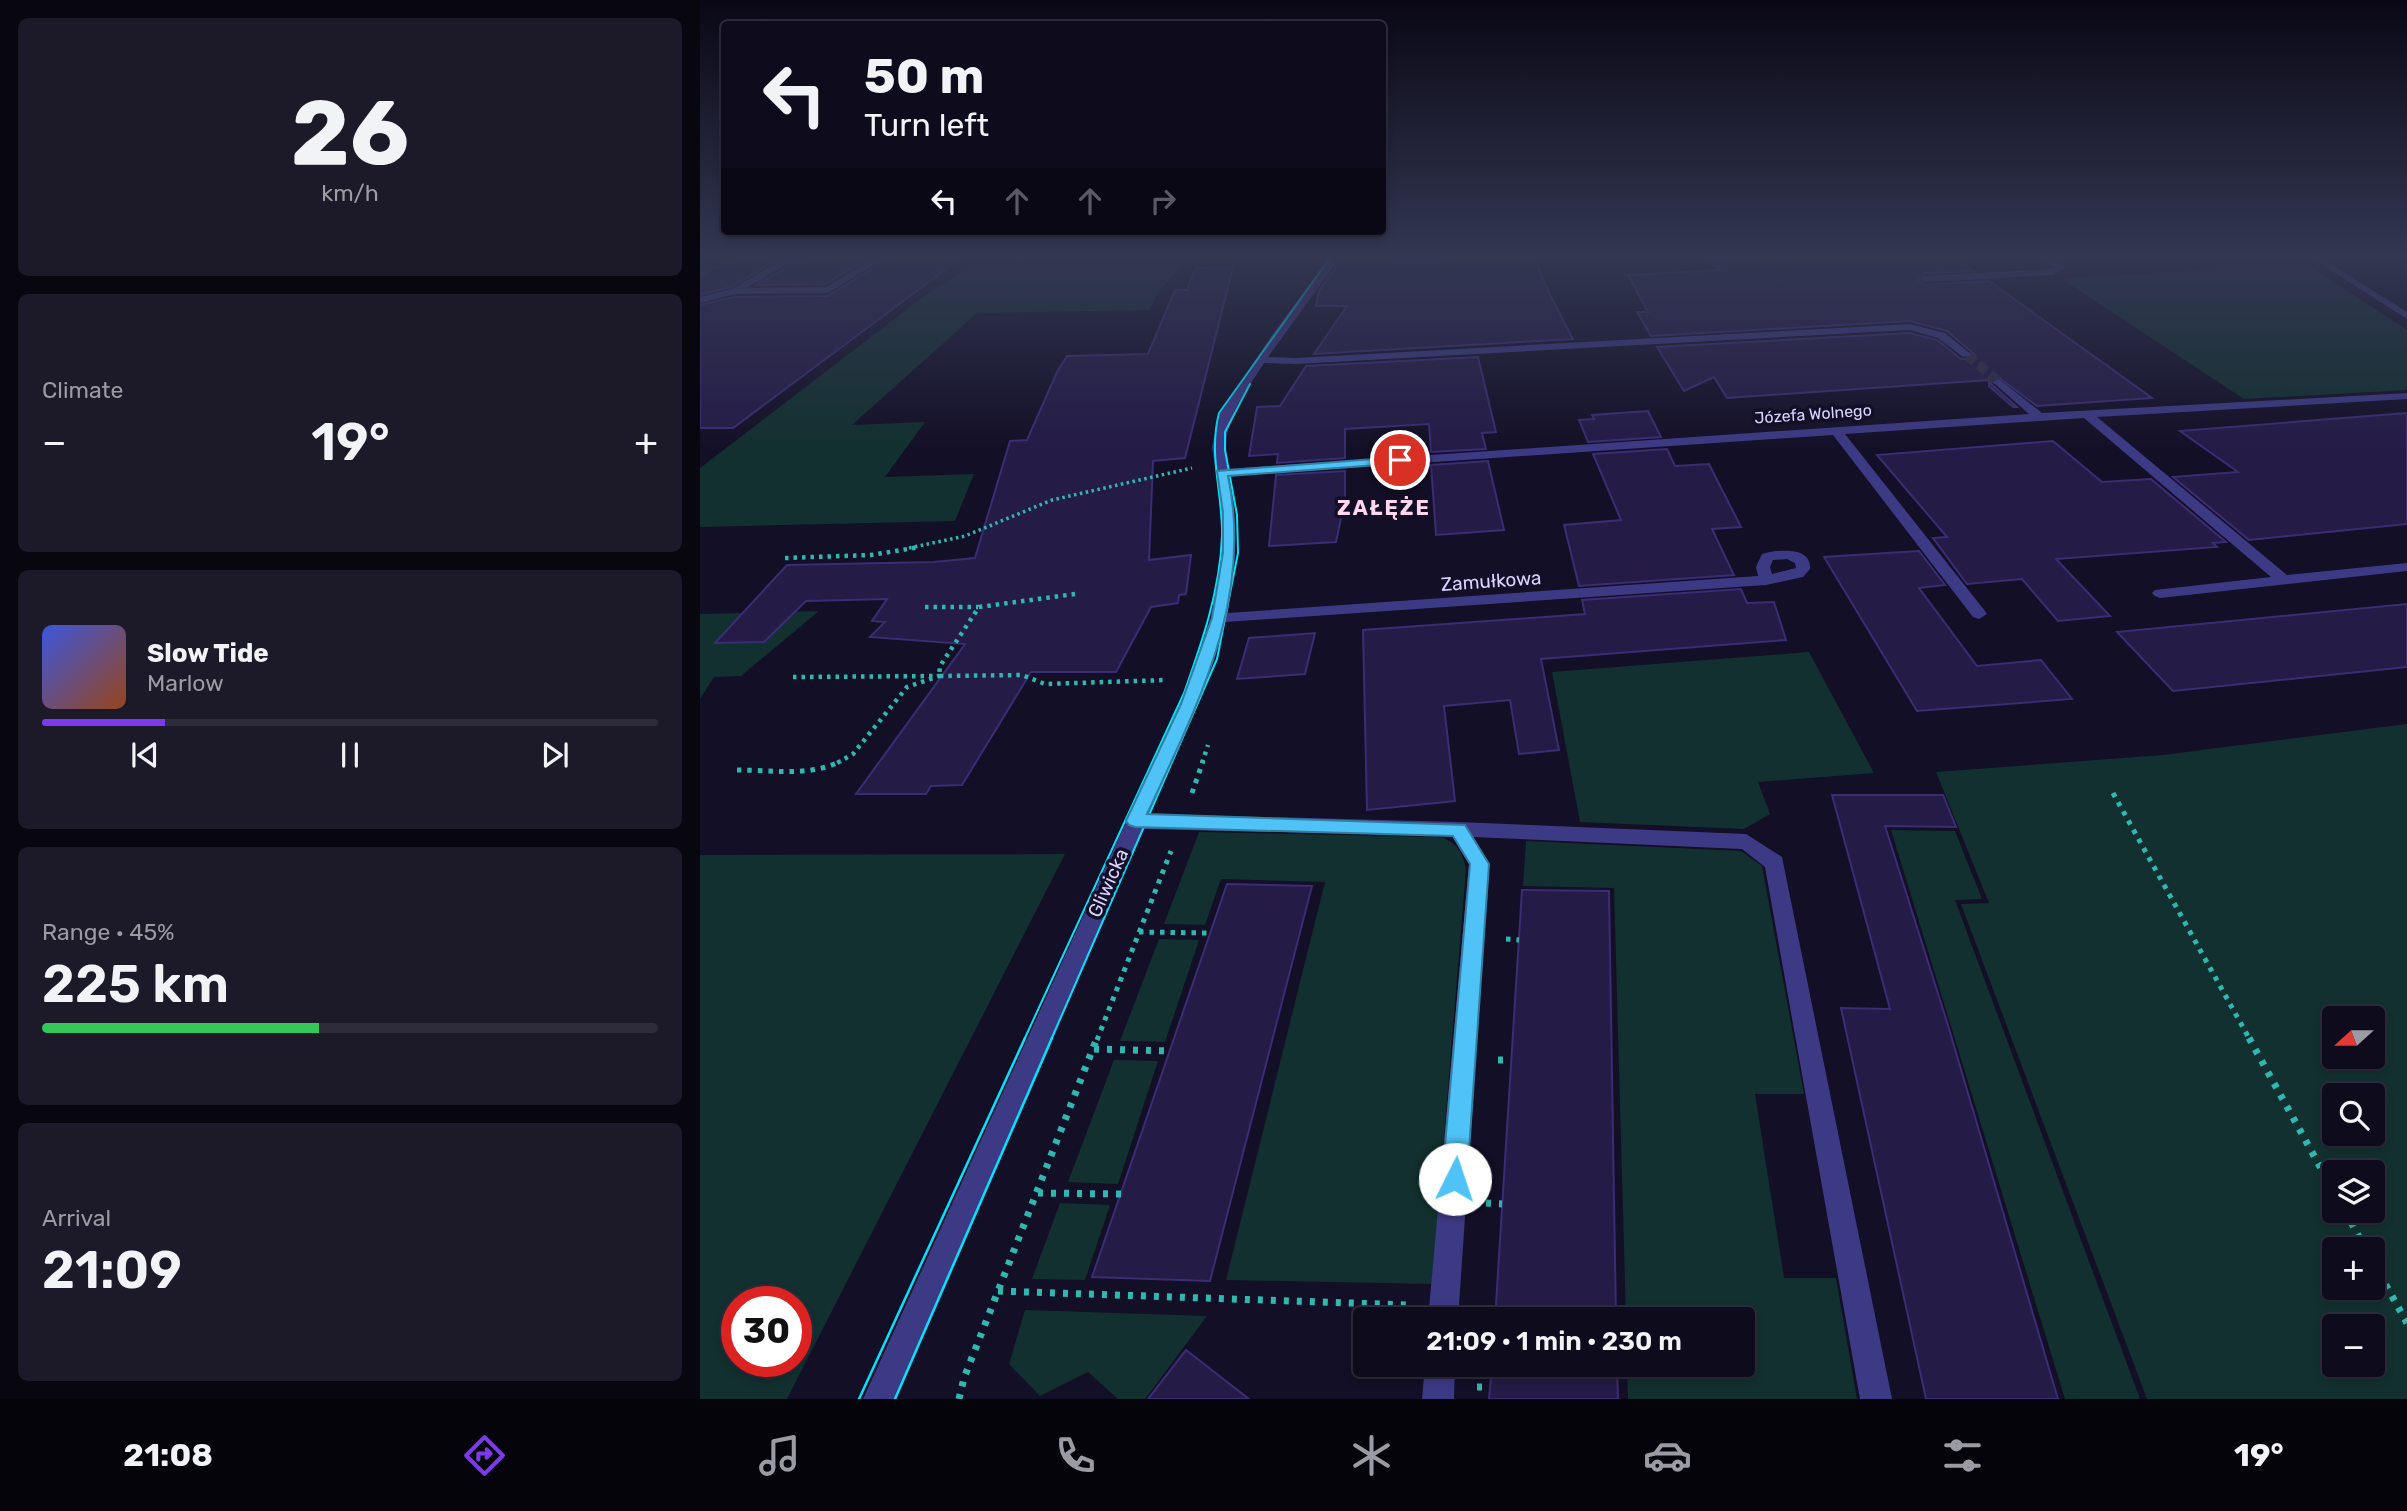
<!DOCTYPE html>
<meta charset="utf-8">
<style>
:root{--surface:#0e0b1c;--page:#1c1929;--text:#f1f3f6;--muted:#9b9ba3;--line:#2e2b3b;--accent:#7c3aed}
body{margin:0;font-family:Rubik,sans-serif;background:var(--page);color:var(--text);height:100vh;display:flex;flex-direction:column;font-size:26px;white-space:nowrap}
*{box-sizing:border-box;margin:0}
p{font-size:23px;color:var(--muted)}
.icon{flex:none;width:38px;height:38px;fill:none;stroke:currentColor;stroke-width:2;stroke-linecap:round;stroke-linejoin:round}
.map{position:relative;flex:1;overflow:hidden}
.panel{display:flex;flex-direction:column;gap:18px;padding:18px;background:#08060f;width:700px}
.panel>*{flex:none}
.top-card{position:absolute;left:21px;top:21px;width:665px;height:214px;border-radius:7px;box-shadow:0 4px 10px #0003,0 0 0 2px var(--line);background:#0e0b1c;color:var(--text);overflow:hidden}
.needle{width:46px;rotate:249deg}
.tools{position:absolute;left:1622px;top:1006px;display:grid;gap:14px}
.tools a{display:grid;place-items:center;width:63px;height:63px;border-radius:7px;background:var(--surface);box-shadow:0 4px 10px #0003,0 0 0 2px var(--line);font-size:35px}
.speed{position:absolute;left:21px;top:1286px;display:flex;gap:14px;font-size:35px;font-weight:700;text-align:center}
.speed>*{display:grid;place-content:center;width:91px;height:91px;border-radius:50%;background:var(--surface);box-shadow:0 4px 10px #0003,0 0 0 2px var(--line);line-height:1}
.speed .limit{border:10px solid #d22;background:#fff;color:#111}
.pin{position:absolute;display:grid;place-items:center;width:60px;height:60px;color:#fff;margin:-30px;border:4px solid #fff;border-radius:50%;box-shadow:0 2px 7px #0007}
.me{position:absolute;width:77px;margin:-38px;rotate:4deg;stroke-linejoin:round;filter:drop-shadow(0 0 5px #0008)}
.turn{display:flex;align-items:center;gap:24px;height:147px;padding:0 28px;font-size:32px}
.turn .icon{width:91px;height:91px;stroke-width:2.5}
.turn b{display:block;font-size:49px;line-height:60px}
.lanes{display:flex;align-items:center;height:66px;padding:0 28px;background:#0003;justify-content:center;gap:35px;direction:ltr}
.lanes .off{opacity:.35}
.big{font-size:52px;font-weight:600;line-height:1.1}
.panel .card{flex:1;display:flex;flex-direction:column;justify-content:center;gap:10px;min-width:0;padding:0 24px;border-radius:10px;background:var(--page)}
.panel .dial{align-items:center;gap:0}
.dial b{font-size:91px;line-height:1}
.song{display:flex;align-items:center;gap:21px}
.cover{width:84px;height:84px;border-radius:10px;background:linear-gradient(135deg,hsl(230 70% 55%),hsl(20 70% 35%))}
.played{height:7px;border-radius:4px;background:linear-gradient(90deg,var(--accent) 20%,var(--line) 20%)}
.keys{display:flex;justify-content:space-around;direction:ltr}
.heat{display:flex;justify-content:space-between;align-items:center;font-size:38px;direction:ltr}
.charge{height:10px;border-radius:5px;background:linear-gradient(90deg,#34c759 45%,var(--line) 0)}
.trip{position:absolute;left:653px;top:1307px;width:402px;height:70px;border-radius:7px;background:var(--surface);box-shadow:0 4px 10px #0003,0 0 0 2px var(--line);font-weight:600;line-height:70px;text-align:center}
.menu{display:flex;height:112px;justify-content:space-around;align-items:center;background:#06040b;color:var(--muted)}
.menu .icon{width:49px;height:49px}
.menu .selected{color:var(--accent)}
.menu b{font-size:32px;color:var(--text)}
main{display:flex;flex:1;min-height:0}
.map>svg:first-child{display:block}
.green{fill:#12302f;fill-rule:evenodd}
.building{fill:#241b47;stroke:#3b2d73;stroke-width:2}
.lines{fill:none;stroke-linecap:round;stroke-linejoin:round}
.minor-tunnel{stroke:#312d47;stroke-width:10;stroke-dasharray:10 5;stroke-linecap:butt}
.path-far4{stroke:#2fb8b0;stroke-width:2.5;stroke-dasharray:2 2.5;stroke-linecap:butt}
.path-far3{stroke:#2fb8b0;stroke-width:3.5;stroke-dasharray:2.5 3.5;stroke-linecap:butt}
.path-far2{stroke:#2fb8b0;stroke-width:4.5;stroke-dasharray:3.5 5;stroke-linecap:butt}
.path-far1{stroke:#2fb8b0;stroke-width:5;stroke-dasharray:4.5 6;stroke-linecap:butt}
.path{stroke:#2fb8b0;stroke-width:7;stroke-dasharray:5 8;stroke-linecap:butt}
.minor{fill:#3d3a85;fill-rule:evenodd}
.tram-far1{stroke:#00e5ff;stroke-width:2}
.tram{stroke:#00e5ff;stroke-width:2.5}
.route{fill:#4fc3f7;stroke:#337fa1;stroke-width:2}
.labels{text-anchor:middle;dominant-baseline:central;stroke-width:7;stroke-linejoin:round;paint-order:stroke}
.far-street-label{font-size:16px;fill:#d9d4ff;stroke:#130f26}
.street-label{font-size:19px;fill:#d9d4ff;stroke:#130f26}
.far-district-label{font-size:21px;font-weight:bold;letter-spacing:2px;fill:#ffd6f0;stroke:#130f26}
</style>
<main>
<section class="panel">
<div class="card dial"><b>26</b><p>km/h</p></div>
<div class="card"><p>Climate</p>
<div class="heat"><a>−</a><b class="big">19°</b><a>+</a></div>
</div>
<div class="card">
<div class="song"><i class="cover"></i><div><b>Slow Tide</b><p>Marlow</p></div></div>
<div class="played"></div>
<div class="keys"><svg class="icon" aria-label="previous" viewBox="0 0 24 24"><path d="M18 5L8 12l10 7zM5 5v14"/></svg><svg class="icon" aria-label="pause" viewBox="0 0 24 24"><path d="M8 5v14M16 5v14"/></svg><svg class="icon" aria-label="next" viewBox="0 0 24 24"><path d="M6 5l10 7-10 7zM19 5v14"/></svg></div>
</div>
<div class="card"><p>Range · 45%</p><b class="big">225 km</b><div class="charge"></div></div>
<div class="card"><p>Arrival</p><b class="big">21:09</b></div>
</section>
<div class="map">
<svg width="1707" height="1399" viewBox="0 0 1707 1399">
<rect width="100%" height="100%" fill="#130f26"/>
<!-- green -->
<g class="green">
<path d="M9,255L84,257L35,286L0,297V260Z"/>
<path d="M288,255H491L459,291L449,310L277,313L152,425L225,422L185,477L274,474L255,521L0,527V468L223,297Z"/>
<path d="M1501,255H1592L1707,330V390L1544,399L1362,279L1526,268Z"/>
<path d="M119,611L41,676L14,677L0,699V614Z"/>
<path d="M1109,652L1174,773L1058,782L1070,814L1044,829L880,822L852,672Z"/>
<path d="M1707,724V1399H1447L1261,904L1289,903L1236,772L1463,755ZM1634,1018H1673V1057H1634ZM1634,1096H1673V1134H1634ZM1634,1172H1673V1211H1634ZM1634,1250H1673V1288H1634ZM1673,1326V1365H1634V1326Z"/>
<path d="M1191,830L1255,831L1282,899L1255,900L1440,1399H1365Z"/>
<path d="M499,832L738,837C755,840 763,852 766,869L732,1284L526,1280L625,882L521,879L505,925L464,924Z"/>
<path d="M826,841L1041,851L1062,866L1104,1094H1055L1084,1278H1136L1157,1399H928L927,1365H1043V1320L926,1319L914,888L823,886Z"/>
<path d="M365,854L87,1399H0V855ZM96,1302V1362H37V1302Z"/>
<path d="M459,939L499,940L465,1042L420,1041Z"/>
<path d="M414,1060L458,1061L418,1184L368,1182Z"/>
<path d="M360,1203L410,1205L385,1280L332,1279Z"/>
<path d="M325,1310L507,1316L445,1399H418L388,1372L340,1396L309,1364Z"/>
</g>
<!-- building -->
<g class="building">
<path d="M206,255H265L33,428H0V305L35,297L128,296L187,259H199Z"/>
<path d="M1135,255H1252L1274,271L1225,273L1218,280L1225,285L1289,281L1452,398L1337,406L1298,377L1292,380L1291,384L1317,407H1313L1289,386V380L1027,398L1014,377L984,391L957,347L1210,333L1237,340L1261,359L1273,358L1275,355L1247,331L1210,321L951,336L937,312H948L928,275L1020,270L1012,261Z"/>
<path d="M758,257H834L849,293L873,339L614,354L647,306H616L619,291L639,263L740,261Z"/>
<path d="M76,260L31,287L0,294V276L29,261Z"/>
<path d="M149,260H166L125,284L56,285L98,261Z"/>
<path d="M533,267L485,458L453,461L449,560L491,555L486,594L479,595L478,603L451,607L416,672H331L262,785L231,786L226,794H156L265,644L170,637L185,622L172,621L187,599L106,601L64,642L15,643L87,565L234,562L275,558L310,441L327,440L357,372L367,356L448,354L475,290H487L496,268Z"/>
<path d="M778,357L796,432L782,433L786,449L731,452L729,424L645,429V458L577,463L578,454L549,456L557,407L580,406L606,366Z"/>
<path d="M948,411L961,437L888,442L879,420L894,419L892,415Z"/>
<path d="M1707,413V524L1549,540L1473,477L1538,472L1480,431Z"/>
<path d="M1353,441L1402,482L1451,479L1526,542L1513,543L1517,547L1356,559L1410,616L1358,621L1322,579L1267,584L1233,538L1247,537L1177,455Z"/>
<path d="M967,449L975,466L1009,464L1041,527L1012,529L1034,575L879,586L864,525L921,520L893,454Z"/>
<path d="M788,461L804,530L736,535L731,465Z"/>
<path d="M645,471V499L636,542L569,546L576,475Z"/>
<path d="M1219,551L1245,585L1219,588L1277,666L1341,660L1372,699L1217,711L1124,557Z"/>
<path d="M1041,589L1047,603L1074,602L1086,640L841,659L859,750L819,754L810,700L744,706L755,801L667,810L663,630L885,614L882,600Z"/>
<path d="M1707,604V667L1473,691L1417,632Z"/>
<path d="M615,633L605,674L537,679L549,638Z"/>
<path d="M1132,795H1243L1256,827L1185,826L1247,1022L1358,1399H1226L1141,1008L1190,1009Z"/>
<path d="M527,884L612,886L510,1281L392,1277Z"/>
<path d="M822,890L909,891L916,1320H795Z"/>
<path d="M486,1350L549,1399H448Z"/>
<path d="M792,1365H917L918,1399H789Z"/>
</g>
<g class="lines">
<!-- minor-tunnel -->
<path class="minor-tunnel" d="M1267,355L1299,382"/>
<!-- path-far4 -->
<path class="path-far4" d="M1007,255L1011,259L1099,255"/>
<!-- path-far3 -->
<path class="path-far3" d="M209,548L265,536L352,500L492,468"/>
<!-- path-far2 -->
<g class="path-far2">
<path d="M85,558L171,555L220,547"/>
<path d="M375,594L279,607L240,666L239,676L322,675L345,684L466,680"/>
<path d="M225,607H278"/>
<path d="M93,677L239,676L207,687L153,754L137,763"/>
<path d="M502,763L508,745"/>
</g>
<!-- path-far1 -->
<g class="path-far1">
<path d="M37,770C70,770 111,777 141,761"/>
<path d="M492,793L503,761"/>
<path d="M1413,793L1550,1040"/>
<path d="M439,932L510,933"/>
<path d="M806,939L819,940"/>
<path d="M397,1040L471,851"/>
</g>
<!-- path -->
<g class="path">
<path d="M1549,1038L1634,1192"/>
<path d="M394,1049L470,1051"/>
<path d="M798,1060H811"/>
<path d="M338,1193L421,1194"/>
<path d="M786,1203L802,1204"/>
<path d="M1645,1211L1666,1250"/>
<path d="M1673,1262L1707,1323"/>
<path d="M298,1291L709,1305"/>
<path d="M777,1387H790"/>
<path d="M259,1399L264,1378L397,1038"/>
</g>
<!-- minor -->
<g class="minor">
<path d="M90,255H151L147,258H97L46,288L126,287L173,259L158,255H176L185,258L128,293L35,294L0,303V297L32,289Z"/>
<path d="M631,255H744L740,258L638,260L568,357L596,358L1210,324L1245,333L1272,355L1263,357L1238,338L1210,330L596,364L564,363C540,401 520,421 528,469L1329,414L1295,384L1293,382L1299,379L1342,413L1707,393V399L1397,417L1587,575L1707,563V571L1460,598L1455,596L1452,593L1455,590L1571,577L1384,418L1145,434L1285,611L1287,614L1279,619L1273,617L1133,435L529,476C538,526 535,563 528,613L1058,576L1056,567L1062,554C1076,550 1112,545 1110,569L1103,577L1066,585L525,622L498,704L450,814L758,822L1046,834L1082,857L1192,1399H1160L1065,867L1042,849L773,837L789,864L758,1320H728L769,864L752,836L444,829L195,1399H163L480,704L511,618L522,553V512L512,447L519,415L570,338ZM1087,559L1095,563L1096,568L1072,574L1070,567L1073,560Z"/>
<path d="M1336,255H1346L1366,267L1352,275L1225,282L1220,279L1225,276L1350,269L1355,267Z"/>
<path d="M1607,255H1616L1707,312V319Z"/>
<path d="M725,1365H755L754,1399H722Z"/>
</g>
<!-- tram-far1 -->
<g class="tram-far1">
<path d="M324,1040L484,693C502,642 520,591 522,536C523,494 508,455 519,413L632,255"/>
<path d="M351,1040L517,659L538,553L537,515L525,450V432L550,384"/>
</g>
<!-- tram -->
<g class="tram">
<path d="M159,1399L325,1038"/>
<path d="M195,1399L352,1038"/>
</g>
</g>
<!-- sky -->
<linearGradient id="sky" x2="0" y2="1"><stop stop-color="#0a0815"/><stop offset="0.57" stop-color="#333752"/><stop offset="1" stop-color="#333752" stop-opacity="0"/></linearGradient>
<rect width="1707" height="450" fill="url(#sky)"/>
<!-- route -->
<path class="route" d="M700,457L706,460L704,463L528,476C554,600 497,705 447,814L765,825L789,864L767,1179L763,1187L755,1191L746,1187L742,1179L770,864L753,836L435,827L429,825L426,821L481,704L512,618L523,553V512L517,471Z"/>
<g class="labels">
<!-- far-street labels -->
<g class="far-street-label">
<text transform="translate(1113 414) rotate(-4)">Józefa Wolnego</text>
</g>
<!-- street labels -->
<g class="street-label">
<text transform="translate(791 581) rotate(-4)">Zamułkowa</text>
<text transform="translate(408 883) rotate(-66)">Gliwicka</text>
</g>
<!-- far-district labels -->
<g class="far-district-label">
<text x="684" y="507">ZAŁĘŻE</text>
</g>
</g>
</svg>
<div class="tools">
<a><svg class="needle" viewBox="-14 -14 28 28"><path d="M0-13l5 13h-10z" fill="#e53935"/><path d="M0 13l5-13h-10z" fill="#9b9ba3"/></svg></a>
<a><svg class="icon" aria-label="search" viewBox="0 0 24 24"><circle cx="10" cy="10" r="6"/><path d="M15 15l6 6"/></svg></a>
<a><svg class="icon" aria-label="layers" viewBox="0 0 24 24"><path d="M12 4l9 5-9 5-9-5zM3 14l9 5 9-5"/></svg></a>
<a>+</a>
<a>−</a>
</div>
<div class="speed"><div class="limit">30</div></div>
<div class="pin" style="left:700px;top:460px;background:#d93025"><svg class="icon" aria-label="arrive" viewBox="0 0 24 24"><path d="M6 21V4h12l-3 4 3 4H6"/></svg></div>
<svg class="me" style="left:755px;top:1179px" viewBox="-20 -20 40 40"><circle r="19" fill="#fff"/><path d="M0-13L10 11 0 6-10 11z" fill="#4fc3f7"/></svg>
<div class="trip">21:09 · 1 min · 230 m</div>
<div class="top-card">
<div class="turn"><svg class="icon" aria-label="left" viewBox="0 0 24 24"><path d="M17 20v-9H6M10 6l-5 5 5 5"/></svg><div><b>50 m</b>Turn left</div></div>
<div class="lanes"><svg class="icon" aria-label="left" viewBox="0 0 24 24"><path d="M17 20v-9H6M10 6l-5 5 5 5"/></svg><svg class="icon off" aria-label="ahead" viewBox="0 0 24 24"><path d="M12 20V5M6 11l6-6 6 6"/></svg><svg class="icon off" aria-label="ahead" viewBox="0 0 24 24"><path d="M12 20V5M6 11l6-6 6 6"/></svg><svg class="icon off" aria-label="right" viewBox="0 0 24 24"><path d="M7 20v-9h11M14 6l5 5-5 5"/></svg></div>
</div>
</div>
</main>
<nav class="menu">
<b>21:08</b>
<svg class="icon selected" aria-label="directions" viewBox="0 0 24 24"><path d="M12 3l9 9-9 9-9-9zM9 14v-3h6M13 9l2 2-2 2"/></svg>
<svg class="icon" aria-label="music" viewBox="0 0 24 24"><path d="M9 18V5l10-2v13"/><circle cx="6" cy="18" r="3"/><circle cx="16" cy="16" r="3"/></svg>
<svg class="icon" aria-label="phone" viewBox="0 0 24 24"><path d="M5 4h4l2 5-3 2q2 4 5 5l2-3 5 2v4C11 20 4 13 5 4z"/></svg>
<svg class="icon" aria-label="climate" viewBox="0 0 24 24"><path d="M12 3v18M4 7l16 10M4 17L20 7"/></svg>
<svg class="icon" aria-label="car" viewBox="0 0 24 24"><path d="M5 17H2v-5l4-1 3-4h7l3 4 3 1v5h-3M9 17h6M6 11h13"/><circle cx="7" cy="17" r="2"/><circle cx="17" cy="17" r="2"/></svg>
<svg class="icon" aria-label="filters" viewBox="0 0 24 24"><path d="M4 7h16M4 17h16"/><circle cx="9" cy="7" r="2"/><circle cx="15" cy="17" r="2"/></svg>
<b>19°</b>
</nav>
